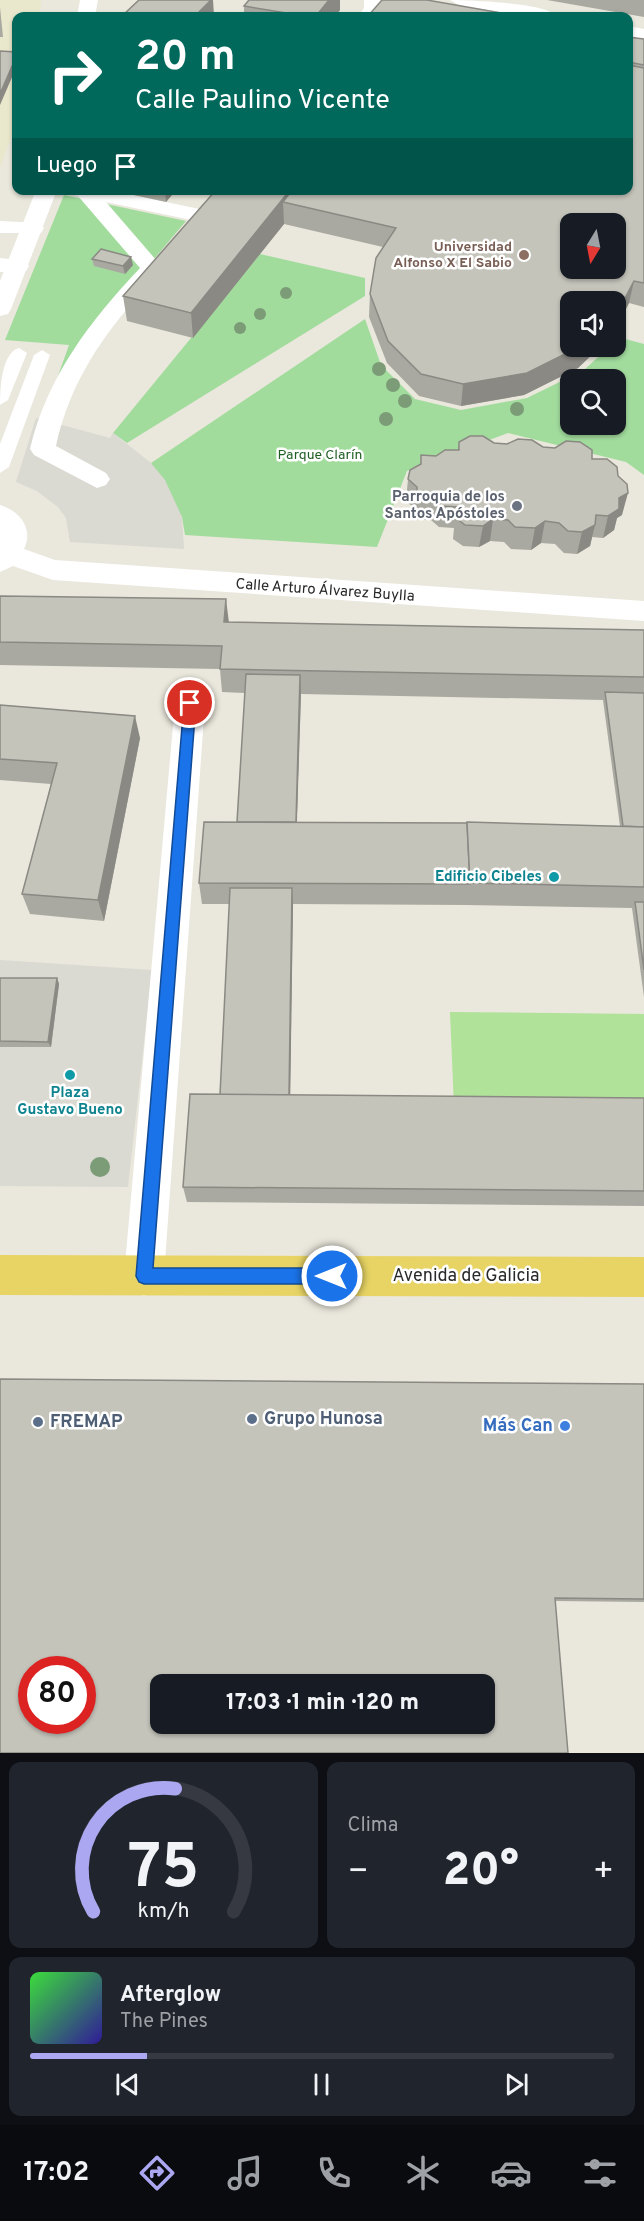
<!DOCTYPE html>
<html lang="es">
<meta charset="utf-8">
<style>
:root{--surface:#171b24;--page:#20242c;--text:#f1f3f6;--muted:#9ea1a6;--line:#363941;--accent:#aba7f0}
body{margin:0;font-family:Overpass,sans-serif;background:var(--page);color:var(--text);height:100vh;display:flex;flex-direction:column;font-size:22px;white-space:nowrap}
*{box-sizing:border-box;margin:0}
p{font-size:20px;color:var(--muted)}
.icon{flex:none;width:33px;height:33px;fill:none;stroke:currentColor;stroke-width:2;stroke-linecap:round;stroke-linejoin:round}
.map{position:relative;height:1753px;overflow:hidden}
.panel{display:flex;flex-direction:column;gap:9px;padding:9px;background:#0d0f14;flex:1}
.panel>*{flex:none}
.hud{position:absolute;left:12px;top:12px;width:621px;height:183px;border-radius:12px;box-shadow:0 2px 4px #0004;background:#00695c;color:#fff;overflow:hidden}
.needle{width:39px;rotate:190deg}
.tools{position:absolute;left:560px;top:213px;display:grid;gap:12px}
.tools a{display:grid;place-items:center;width:66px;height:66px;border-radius:12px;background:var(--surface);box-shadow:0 2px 4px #0004;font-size:30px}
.speed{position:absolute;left:18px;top:1656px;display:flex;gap:12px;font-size:30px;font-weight:700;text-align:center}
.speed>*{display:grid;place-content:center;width:78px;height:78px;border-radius:50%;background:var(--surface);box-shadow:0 2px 4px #0004;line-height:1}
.speed .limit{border:9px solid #d22;background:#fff;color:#111}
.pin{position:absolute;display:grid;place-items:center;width:51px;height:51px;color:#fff;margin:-26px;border:3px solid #fff;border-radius:50%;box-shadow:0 2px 6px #0007}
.me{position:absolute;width:66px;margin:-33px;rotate:270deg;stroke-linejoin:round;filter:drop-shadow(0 0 4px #0008)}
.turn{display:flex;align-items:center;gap:21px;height:126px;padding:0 24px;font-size:27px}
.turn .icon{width:78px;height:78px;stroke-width:2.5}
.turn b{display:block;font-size:42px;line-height:51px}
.then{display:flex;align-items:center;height:57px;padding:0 24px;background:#0003;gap:12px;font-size:22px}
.big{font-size:45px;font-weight:800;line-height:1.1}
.panel .card{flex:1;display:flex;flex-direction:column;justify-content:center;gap:9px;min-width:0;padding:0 21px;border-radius:12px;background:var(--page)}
.panel .dial{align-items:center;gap:0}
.dial svg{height:156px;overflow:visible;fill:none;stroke:var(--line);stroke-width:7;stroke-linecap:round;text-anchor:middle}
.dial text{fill:var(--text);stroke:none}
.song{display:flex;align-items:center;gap:18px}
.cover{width:72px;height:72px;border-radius:9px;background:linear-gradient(135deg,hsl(120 70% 55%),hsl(250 70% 35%))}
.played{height:6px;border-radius:3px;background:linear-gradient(90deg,var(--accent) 20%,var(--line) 20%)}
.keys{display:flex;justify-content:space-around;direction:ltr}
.heat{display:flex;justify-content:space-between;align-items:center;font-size:33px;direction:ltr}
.panel .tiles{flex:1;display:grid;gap:9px;grid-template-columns:1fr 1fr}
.card:last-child{grid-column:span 2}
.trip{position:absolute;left:150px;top:1674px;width:345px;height:60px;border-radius:12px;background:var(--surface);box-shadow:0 2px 4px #0004;font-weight:800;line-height:60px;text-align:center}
.menu{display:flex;height:96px;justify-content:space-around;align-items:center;background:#090b0e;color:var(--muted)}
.menu .icon{width:42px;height:42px}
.menu .selected{color:var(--accent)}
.menu b{font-size:27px;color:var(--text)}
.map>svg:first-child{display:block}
.education{fill:#eae8cc}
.green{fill:#a2dc9d;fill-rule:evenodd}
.pitch{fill:#b0e299}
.plaza{fill:#dad9d2}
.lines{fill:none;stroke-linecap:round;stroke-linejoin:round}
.service{fill:#fff;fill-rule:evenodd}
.pedestrian{fill:#fff;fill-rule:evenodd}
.minor{fill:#fff;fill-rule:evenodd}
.trunk{fill:#e8d464;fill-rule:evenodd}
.tree{fill:#7b9c76}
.wall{fill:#a9a9a1;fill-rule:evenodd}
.shaded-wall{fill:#8a8983}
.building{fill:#c5c4bb;stroke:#8a8983;stroke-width:1.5;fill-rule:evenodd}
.route{fill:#1a73e8;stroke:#114b97;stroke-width:1.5}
.education-dot{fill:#8d6e63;stroke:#fff;stroke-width:2}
.worship-dot{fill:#6b7280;stroke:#fff;stroke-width:2}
.culture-dot{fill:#0f9aa8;stroke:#fff;stroke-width:2}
.service-dot{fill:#5c6f8a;stroke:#fff;stroke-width:2}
.shop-dot{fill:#3f7fe0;stroke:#fff;stroke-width:2}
.labels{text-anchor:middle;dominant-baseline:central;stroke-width:5;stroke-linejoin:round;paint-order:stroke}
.far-education-label{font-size:14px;font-weight:bold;fill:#785e54;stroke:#fff;text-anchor:end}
.far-park-label{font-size:14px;fill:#205f23;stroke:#fff}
.worship-label{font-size:15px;font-weight:bold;fill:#5b616d;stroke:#fff;text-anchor:end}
.street-label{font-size:15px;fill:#292929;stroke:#fff}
.culture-label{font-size:15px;font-weight:bold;fill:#0d838f;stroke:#fff;text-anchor:end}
.near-street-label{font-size:18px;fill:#292929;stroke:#fff}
.near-service-label{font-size:18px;font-weight:bold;fill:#4e5e75;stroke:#fff;text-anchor:start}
.near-shop-label{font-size:18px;font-weight:bold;fill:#366cbe;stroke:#fff;text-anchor:end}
</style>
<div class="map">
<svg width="644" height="1753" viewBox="0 0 644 1753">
<rect width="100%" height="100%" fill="#eae7dc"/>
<!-- education -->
<path class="education" d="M0,0H41L40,12H27L25,16H16V126L0,167Z"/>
<!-- green -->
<g class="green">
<path d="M64,195L186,221L100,323L53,390L69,345L5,340Z"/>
<path d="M260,254L365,278V296L127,443L113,433Z"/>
<path d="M365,319L381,365L415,399L461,410L527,398L584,370L609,347L615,346L618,337L644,344V475L626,462L508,433L407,471L377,547L185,535L182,517L151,463ZM570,380H615V424H570Z"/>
</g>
<!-- pitch -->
<path class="pitch" d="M450,1012L644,1014V1108H454Z"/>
<!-- plaza -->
<g class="plaza">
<path d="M36,418L110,438L113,433L151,463L165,480L182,517L184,549L70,542L66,518L58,507L37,491L16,482Z"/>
<path d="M0,960L152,970L128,1187L0,1186Z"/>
</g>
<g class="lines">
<!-- service -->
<g class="service">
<path d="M19,348L27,353L8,400L0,405C0,390 1,353 19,348Z"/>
<path d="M42,350L50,355L9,467L0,473V444L34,355Z"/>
</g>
<!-- pedestrian -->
<g class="pedestrian">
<path d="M364,0H382V9L376,16H358L364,8Z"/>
<path d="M67,190H109L204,210L207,215L204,220L196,221L106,202L163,268C152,284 136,298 123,314C91,353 67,395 56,446L106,473L110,479L106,485L97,488L34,455L30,449C47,377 90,321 140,268L78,196L70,194Z"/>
<path d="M0,221L41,223L44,228L41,233H0Z"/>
<path d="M0,258L26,261L29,266L26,271L0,272Z"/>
</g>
<!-- minor -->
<g class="minor">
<path d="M80,0H98L95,16H77Z"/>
<path d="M450,0C469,0 547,3 557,16H521L459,5Z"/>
<path d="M628,26L644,29V39L628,37Z"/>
<path d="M36,190H57L11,309L8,314L0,316V281Z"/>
<path d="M0,505C20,511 34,529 24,549L55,560L644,601V621L53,580L13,566L0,572Z"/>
<path d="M190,692L201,695L205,703L164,1276L158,1290L144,1296L130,1290L124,1276L175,703L179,695Z"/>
</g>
<!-- trunk -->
<path class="trunk" d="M0,1255L644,1257V1297L0,1295Z"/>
</g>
<!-- trees -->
<g class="tree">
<circle cx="286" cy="293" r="6"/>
<circle cx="260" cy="314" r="6"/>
<circle cx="240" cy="328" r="6"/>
<circle cx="379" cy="369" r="7"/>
<circle cx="393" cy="385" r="7"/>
<circle cx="405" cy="401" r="7"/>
<circle cx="517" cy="409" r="7"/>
<circle cx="386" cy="419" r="7"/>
<circle cx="100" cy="1167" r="10"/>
</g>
<!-- wall -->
<g class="wall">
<path d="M547,0H644V17Z"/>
<path d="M244,6L340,10L335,16H244Z"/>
<path d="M0,7L3,37H0Z"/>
<path d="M628,37L644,39V307L629,303L615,330V302L570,346H601L578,368L524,395L461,406L419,396L387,363L369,317L370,294L383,247L284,224L193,338L127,321L123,296L216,190H628Z"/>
<path d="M111,190H176L166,202Z"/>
<path d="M92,259L133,265L125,274L94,266Z"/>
<path d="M459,442L494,443L543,447L592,459L622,515L617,518L614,530L603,538L592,537L590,546L577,554L564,553L555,544L541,543L531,550L511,549L504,542L490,541L479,547L463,546L453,539L454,528L439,527L431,520H415V509L406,501L408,479L421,464L436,456L458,450Z"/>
<path d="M0,596L228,622L644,630V997L632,908L466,905L293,904L290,1095L644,1098V1206L187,1202L183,1187L220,1095L230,904H202L199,883L237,822L245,693L222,692L220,669L0,665ZM301,694L603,700L620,826L297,822Z"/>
<path d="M0,705L140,738L104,921L30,914L22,894L51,784L0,780Z"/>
<path d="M0,978H57L59,984L51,1047H0Z"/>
<path d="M644,1384V1602L555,1601L0,1753Z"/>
</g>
<!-- shaded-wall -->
<g class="shaded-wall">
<path d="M211,0H213L214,16H195Z"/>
<path d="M329,0H340V10L335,16H316Z"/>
<path d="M16,57V68L0,105V94Z"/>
<path d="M165,190H176L166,202Z"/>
<path d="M290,190H311L283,202L284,224L193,338L191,313Z"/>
<path d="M131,257L133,265L125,274L123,266Z"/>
<path d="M634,281L629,303L615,330V315Z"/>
<path d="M581,346H601L578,368L524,395L461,406L463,384Z"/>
<path d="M628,493L622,515L617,518L614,530L603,538L608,516L619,498Z"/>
<path d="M493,519L490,541L479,547L483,526Z"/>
<path d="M545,521L541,543L531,550L535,528Z"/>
<path d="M595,525L590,546L577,554L582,532Z"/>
<path d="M226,599L229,623L224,622Z"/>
<path d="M300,675L301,693L296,844V828Z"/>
<path d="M135,716L140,738L104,921L98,900Z"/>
<path d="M292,888L293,904L290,1112L289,1099Z"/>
<path d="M57,978L59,984L51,1047L48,1042Z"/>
</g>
<!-- building -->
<g class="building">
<path d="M139,0H211L195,16H122Z"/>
<path d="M249,0H329L316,16H305L244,6Z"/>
<path d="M382,0H427L518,16H368Z"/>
<path d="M628,37L644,39V65L628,62Z"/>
<path d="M0,51L16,52V57L0,94Z"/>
<path d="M628,65L644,68V283L634,281L617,313L615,315V302H570V346H581L527,373L463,384L421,374L388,341L370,294L376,258L396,228L283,202L292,190H628ZM570,224H615V268H570Z"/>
<path d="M216,190H290L191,313L123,296Z"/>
<path d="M101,249L131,257L123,266L92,259Z"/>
<path d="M470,436H483L494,443L507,444L518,439L532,440L543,447L555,448L566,441L580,442L592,450V459H607L617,467L618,476L627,484L628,493L619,498V509L608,516L596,515L595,525L582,532L568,531L559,523L545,521L535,528L515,527L508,520L493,519L483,526L465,525L455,517L458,507L441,506L433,498H417V487L408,479L410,470L421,464V455L436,456L445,450H459V442Z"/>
<path d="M0,596L226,599L224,622L644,630V677L220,669L222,646L0,642Z"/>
<path d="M246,674L300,675L296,822H237Z"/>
<path d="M605,692L644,693V827L623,826Z"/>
<path d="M0,705L135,716L98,900L22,894L57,763L0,759Z"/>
<path d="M204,822L467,823L470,884L199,883Z"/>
<path d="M467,822L644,827V887L470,883Z"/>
<path d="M230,888H292L289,1095H220Z"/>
<path d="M635,902H644V970Z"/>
<path d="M0,978H57L48,1042L0,1041Z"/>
<path d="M190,1094L644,1098V1191L183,1187Z"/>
<path d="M0,1379L644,1384V1599L555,1598L568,1753H0ZM32,1670H82V1720H32ZM160,1684H484V1724H160Z"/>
</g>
<!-- route -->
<path class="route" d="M190,698L196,703L153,1268H332L338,1270L340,1276L338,1282L332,1284H144L139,1282L136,1276L184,703Z"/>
<!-- markers -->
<circle class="education-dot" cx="524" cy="255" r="6"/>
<circle class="worship-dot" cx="517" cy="506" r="6"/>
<g class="culture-dot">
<circle cx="554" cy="877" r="6"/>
<circle cx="70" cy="1075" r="6"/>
</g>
<g class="service-dot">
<circle cx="252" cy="1419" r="6"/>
<circle cx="38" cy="1422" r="6"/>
</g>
<circle class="shop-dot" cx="565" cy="1426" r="6"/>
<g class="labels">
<!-- far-education labels -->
<g class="far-education-label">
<text x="512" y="247">Universidad<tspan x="512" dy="16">Alfonso X El Sabio</tspan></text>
</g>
<!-- far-park labels -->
<g class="far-park-label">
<text x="320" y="455">Parque Clarín</text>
</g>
<!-- worship labels -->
<g class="worship-label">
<text x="505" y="497">Parroquia de los<tspan x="505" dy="17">Santos Apóstoles</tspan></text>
</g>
<!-- street labels -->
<g class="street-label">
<text transform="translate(325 591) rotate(4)">Calle Arturo Álvarez Buylla</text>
</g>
<!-- culture labels -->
<g class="culture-label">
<text x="542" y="877">Edificio Cibeles</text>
<text x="70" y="1093" text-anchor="middle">Plaza<tspan x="70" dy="17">Gustavo Bueno</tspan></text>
</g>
<!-- near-street labels -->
<g class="near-street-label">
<text x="466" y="1276">Avenida de Galicia</text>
</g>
<!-- near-service labels -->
<g class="near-service-label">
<text x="264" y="1419">Grupo Hunosa</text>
<text x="50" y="1422">FREMAP</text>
</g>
<!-- near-shop labels -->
<g class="near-shop-label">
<text x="553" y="1426">Más Can</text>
</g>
</g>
</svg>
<div class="tools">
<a><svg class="needle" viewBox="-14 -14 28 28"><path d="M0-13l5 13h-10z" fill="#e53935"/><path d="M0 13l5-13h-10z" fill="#9ea1a6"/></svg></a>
<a><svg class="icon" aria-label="sound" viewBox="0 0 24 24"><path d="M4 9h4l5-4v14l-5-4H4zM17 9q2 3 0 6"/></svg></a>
<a><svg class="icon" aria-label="search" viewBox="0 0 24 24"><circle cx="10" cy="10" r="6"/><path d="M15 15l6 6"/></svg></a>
</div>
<div class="speed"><div class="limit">80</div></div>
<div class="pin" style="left:190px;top:703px;background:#d93025"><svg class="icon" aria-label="arrive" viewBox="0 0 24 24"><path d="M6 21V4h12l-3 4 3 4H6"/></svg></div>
<svg class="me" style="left:332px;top:1276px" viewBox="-20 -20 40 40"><circle r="17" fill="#1a73e8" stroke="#fff" stroke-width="3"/><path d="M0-11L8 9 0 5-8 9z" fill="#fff"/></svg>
<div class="trip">17:03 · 1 min · 120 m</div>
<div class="hud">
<div class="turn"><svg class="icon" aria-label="right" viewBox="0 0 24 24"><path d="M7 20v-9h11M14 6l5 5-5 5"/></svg><div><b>20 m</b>Calle Paulino Vicente</div></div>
<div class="then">Luego<svg class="icon" aria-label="arrive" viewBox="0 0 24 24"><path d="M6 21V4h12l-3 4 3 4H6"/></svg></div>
</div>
</div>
<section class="panel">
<div class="tiles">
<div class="card dial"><svg viewBox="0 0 100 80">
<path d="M14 69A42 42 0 1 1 86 69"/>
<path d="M14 69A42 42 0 0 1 56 6" stroke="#aba7f0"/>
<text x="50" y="56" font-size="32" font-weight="700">75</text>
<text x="50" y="72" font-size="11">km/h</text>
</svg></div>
<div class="card"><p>Clima</p>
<div class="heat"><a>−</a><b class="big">20°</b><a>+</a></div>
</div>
<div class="card">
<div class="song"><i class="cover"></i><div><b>Afterglow</b><p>The Pines</p></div></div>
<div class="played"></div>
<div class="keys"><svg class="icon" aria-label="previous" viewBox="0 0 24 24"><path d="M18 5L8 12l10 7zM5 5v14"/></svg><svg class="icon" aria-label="pause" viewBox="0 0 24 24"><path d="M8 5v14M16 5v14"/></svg><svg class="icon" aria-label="next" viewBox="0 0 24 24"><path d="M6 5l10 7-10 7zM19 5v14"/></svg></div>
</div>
</div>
</section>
<nav class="menu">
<b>17:02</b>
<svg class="icon selected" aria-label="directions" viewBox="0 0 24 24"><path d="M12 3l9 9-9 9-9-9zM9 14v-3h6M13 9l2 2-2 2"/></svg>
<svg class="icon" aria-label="music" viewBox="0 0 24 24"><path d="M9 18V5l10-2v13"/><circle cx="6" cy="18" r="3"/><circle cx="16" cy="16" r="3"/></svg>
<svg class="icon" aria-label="phone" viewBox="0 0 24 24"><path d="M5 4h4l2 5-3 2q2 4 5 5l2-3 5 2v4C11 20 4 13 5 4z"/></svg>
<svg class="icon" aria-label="climate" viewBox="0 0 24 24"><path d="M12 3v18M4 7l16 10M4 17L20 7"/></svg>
<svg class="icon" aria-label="car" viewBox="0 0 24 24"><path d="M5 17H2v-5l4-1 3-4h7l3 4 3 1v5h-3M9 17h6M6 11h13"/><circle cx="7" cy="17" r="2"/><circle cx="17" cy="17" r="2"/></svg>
<svg class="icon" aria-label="filters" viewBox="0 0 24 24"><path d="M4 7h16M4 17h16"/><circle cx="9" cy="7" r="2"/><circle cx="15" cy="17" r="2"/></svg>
</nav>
